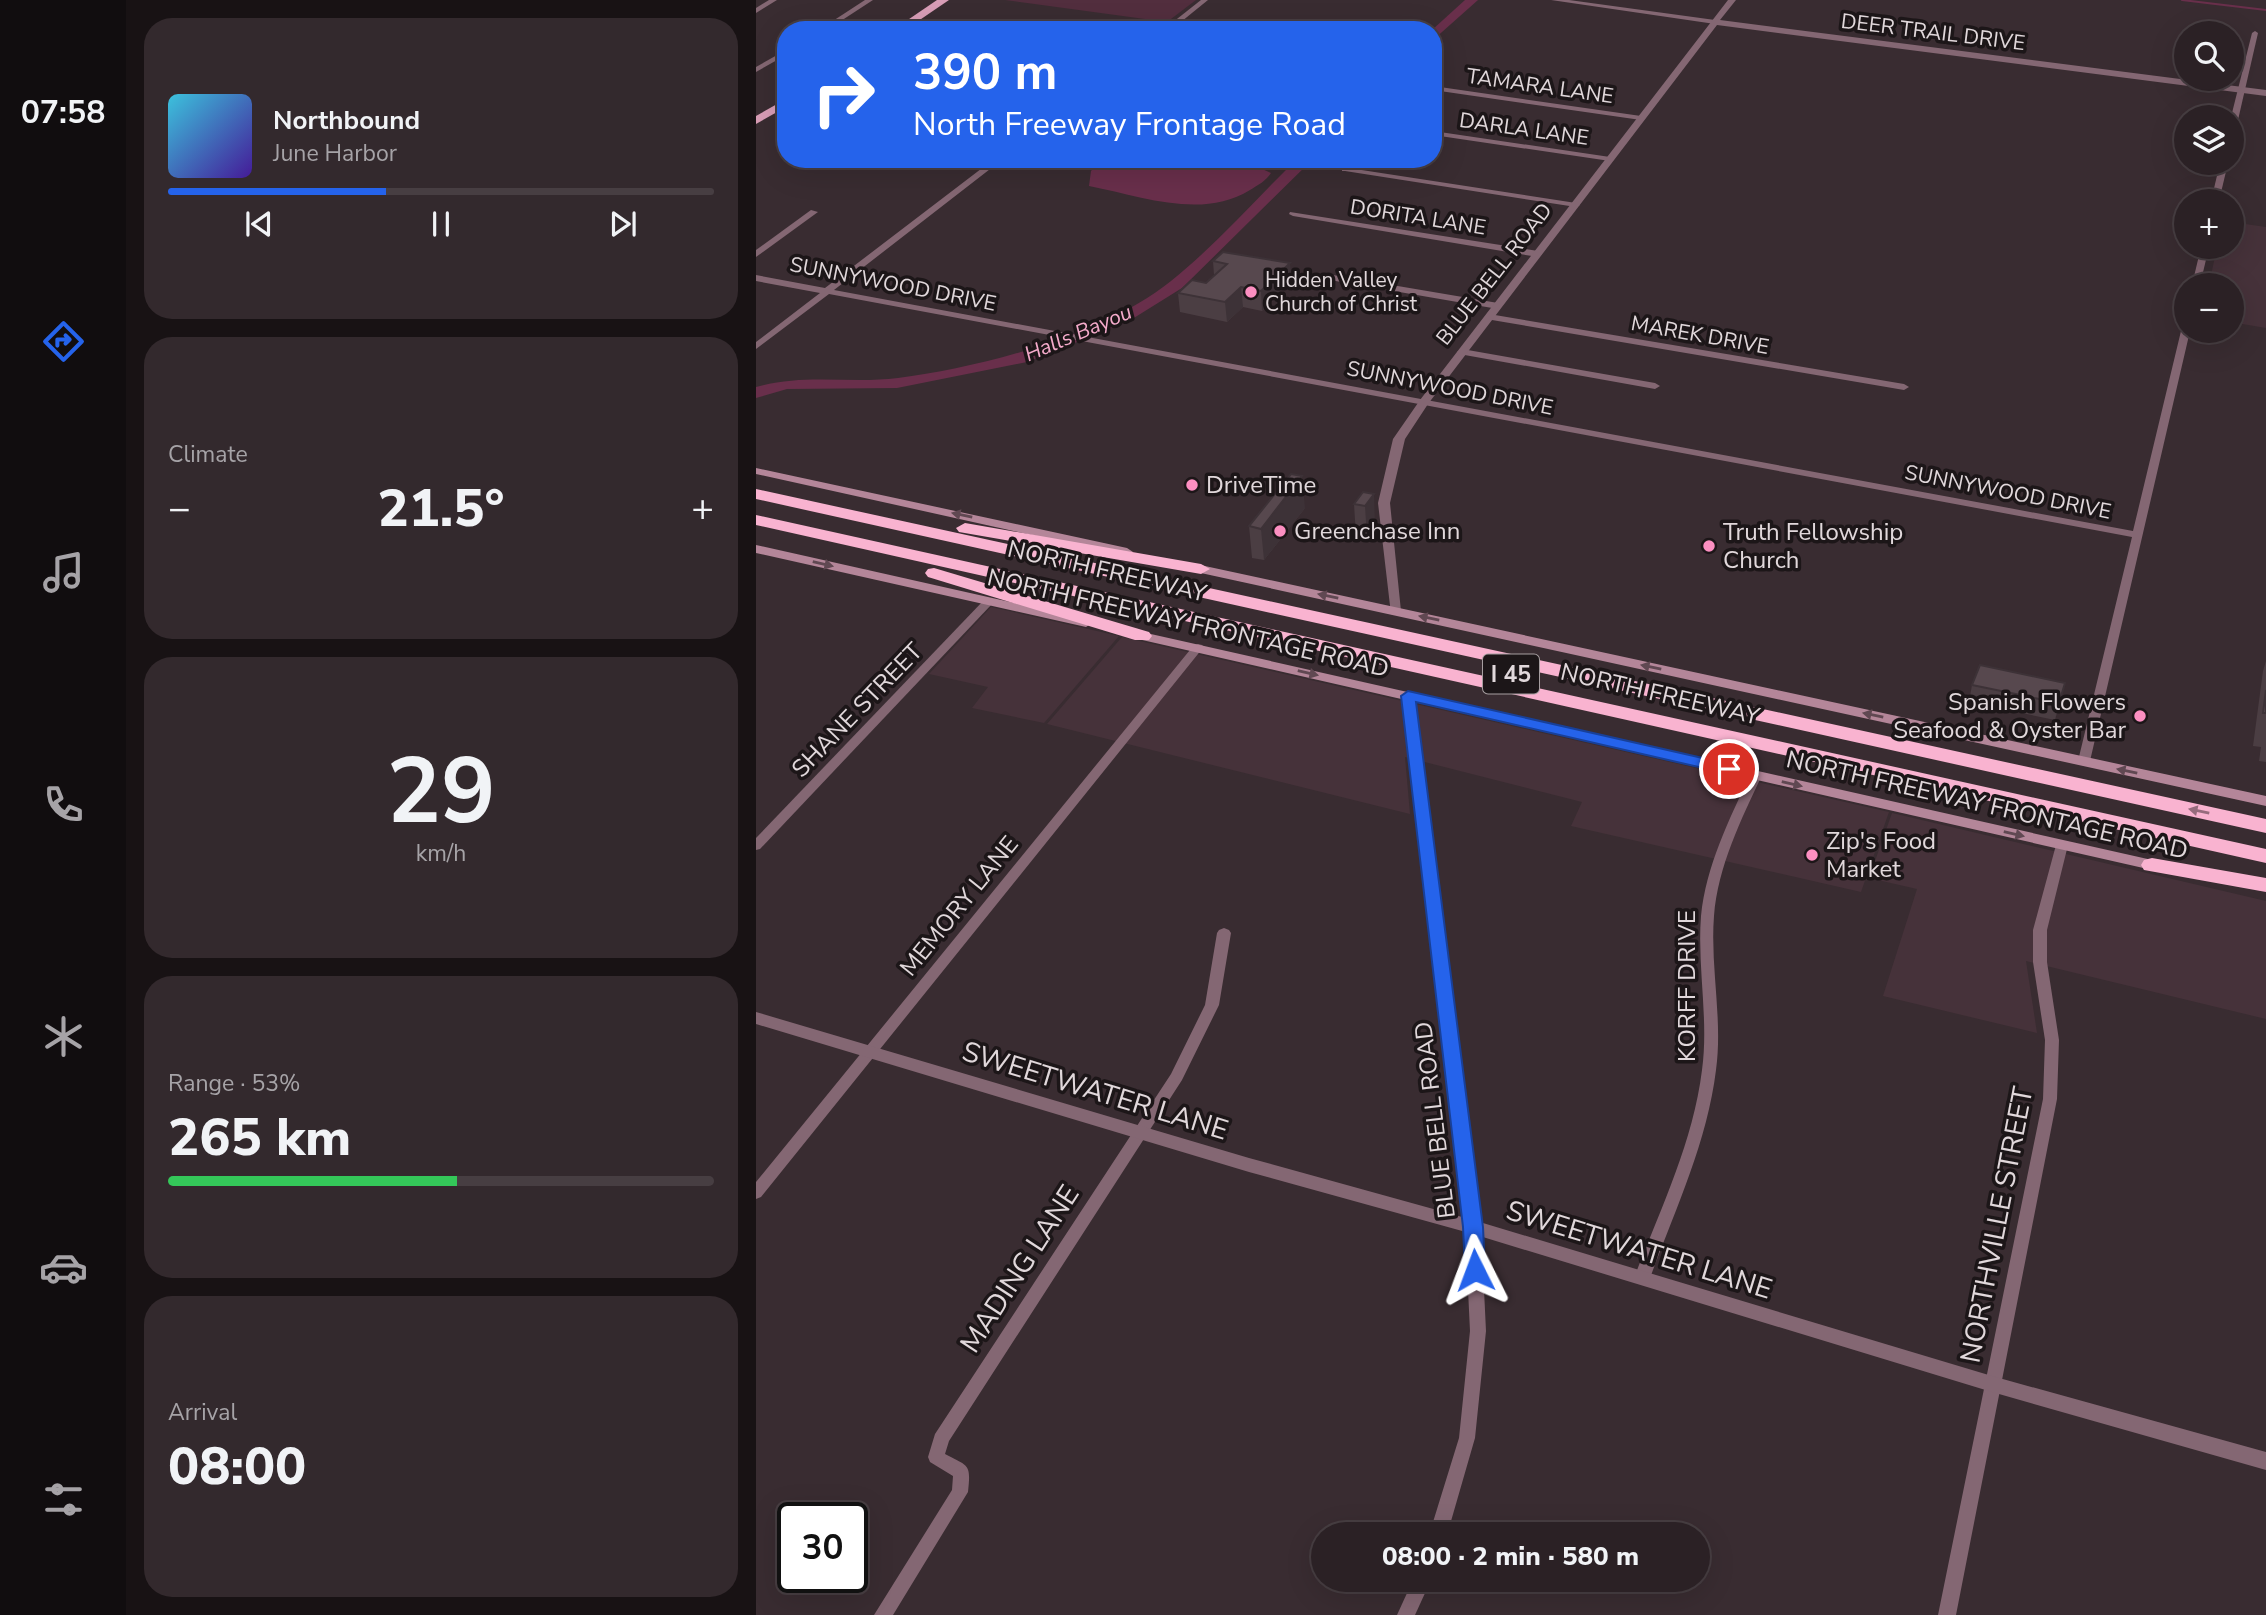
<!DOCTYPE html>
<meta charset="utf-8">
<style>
:root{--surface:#2b2125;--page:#33292d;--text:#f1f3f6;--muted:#a6a3a7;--line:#473e42;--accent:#2563eb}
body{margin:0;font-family:"Nunito Sans",sans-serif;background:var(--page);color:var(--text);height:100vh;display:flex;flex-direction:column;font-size:26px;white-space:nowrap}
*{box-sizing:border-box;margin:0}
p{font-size:23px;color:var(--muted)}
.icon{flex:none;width:38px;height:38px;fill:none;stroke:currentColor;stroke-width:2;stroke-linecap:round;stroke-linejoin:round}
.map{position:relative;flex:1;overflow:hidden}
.panel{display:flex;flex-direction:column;gap:18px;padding:18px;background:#181214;width:630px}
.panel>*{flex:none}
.top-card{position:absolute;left:21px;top:21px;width:665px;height:147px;border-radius:28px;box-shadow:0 7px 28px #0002,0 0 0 2px var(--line);background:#2563eb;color:#fff;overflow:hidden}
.controls{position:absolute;left:1418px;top:21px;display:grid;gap:14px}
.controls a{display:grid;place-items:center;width:70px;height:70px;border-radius:50%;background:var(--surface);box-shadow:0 7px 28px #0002,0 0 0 2px var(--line);font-size:35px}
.speed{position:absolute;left:21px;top:1502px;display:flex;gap:14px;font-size:35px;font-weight:700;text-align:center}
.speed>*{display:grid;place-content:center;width:91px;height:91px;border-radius:50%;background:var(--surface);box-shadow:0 7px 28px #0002,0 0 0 2px var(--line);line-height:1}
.speed .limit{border:4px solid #111;border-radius:10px;background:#fff;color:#111}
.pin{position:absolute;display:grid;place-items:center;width:60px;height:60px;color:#fff;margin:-30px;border:4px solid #fff;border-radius:50%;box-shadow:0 2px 7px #0007}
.me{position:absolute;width:77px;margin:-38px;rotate:357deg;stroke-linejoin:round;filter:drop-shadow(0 0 5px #0008)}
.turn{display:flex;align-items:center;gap:24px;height:147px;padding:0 21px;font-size:32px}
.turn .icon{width:91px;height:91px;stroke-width:2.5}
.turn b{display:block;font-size:49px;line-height:60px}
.big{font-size:52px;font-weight:800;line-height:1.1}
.panel .card{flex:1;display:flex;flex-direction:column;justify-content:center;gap:10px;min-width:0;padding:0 24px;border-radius:28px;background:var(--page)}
.panel .dial{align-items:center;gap:0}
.dial b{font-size:91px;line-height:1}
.song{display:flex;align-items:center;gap:21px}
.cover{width:84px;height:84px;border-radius:10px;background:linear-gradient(135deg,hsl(190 70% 55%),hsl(260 70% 35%))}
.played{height:7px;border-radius:4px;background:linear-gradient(90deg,var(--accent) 40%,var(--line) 40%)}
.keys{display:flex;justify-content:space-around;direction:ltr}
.heat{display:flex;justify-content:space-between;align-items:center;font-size:38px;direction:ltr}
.charge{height:10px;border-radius:5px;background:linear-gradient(90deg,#34c759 53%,var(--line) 0)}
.trip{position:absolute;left:555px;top:1522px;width:399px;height:70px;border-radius:35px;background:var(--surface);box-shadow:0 7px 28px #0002,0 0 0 2px var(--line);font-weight:800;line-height:70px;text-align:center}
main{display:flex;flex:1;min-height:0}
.tab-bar{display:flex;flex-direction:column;width:126px;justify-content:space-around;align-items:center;background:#110d0f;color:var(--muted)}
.tab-bar .icon{width:49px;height:49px}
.tab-bar .current{color:var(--accent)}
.tab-bar b{font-size:32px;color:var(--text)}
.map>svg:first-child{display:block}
.built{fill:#46323a}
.green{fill:#522e3e}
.water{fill:#692f4b}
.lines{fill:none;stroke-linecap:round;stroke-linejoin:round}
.stream{stroke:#692f4b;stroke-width:2}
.river{fill:#692f4b;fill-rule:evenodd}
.minor{fill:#846773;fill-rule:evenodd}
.tertiary{fill:#846773;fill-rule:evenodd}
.secondary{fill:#b48699;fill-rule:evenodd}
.primary{fill:#d89db6;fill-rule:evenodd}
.motorway{fill:#f9b3d0;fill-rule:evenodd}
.wall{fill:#4b3e43}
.shaded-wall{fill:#3d3237}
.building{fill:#57484e;stroke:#3d3237;stroke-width:2}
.oneway{fill:#604852}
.oneway2{fill:#966c7d}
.route{fill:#2563eb;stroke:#184099;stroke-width:2}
.poi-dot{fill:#fc8fc1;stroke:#1c1618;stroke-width:2.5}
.labels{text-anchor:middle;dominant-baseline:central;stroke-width:7;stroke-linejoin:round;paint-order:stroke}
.far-street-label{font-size:21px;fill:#e1d8db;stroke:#1c1618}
.far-poi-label{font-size:21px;fill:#e1d8db;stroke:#1c1618;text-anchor:start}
.far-water-label{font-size:21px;font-style:italic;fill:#f5abcb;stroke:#1c1618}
.shield{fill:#1c1618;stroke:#a69ea0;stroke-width:2}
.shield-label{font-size:23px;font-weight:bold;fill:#e1d8db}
.poi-label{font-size:24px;fill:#e1d8db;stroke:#1c1618;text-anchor:start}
.street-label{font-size:24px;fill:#e1d8db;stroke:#1c1618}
.near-street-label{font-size:28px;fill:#e1d8db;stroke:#1c1618}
</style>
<main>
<nav class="tab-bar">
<b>07:58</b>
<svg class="icon current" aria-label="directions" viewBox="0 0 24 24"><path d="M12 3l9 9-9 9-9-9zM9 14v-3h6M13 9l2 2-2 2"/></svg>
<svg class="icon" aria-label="music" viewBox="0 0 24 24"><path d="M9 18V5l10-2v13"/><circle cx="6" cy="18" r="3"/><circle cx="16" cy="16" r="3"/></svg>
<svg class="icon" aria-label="phone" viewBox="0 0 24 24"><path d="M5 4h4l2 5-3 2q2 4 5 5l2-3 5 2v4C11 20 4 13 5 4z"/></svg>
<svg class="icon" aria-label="climate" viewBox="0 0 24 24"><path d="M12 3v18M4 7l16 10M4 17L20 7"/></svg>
<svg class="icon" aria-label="car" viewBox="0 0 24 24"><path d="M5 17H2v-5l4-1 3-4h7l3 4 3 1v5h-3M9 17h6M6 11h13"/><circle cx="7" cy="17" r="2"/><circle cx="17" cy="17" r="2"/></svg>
<svg class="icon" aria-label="filters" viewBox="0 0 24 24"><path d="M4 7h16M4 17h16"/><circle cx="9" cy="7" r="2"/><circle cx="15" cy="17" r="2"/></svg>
</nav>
<section class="panel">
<div class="card">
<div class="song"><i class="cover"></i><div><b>Northbound</b><p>June Harbor</p></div></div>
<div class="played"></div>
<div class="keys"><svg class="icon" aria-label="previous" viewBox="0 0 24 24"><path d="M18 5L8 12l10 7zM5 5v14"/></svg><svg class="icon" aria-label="pause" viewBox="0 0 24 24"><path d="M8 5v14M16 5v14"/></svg><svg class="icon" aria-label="next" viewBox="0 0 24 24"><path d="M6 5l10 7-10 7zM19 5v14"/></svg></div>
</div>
<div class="card"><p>Climate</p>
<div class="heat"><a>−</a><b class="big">21.5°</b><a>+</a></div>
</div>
<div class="card dial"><b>29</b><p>km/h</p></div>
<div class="card"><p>Range · 53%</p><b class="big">265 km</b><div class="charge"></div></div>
<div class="card"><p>Arrival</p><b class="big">08:00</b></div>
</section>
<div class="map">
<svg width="1510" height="1615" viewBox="0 0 1510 1615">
<rect width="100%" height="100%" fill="#392c31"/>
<!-- built -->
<g class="built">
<path d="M1475,222L1510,227V328L1475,322V285H1453L1461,247H1475Z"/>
<path d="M235,607L363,636L288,723L216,708L232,687L173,674Z"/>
<path d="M366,637L1133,812L1105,892L815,826L826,802L649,757L654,814L291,724Z"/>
<path d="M1136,813L1510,901V1019L1270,961L1281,1033L1127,996L1161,889L1113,878Z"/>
</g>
<!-- green -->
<path class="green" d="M249,0H440L411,22Z"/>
<!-- water -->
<path class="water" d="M346,159H484L515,173C510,181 502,185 494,190C446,220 385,196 333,186L335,171Z"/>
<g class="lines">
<!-- stream -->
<path class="stream" d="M1426,0L1510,10"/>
<!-- river -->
<g class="river">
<path d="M709,0H722L677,40L676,30Z"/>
<path d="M541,159H557L426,288L373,321L271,362L141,388L31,389L0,398V387C49,373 93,384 142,378C227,367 348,335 415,281C460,245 500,199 541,159Z"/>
</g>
<!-- minor -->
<g class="minor">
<path d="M13,0H21L0,13V8Z"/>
<path d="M109,0H117L71,30H63Z"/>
<path d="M445,0H452L415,30H407Z"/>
<path d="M795,0H813L959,20L962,22L959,24Z"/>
<path d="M1499,31L1502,33L1479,133L1475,135V117L1496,33Z"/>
<path d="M30,50V55L0,72V67Z"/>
<path d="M677,86L885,116L889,118L885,120L677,90Z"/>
<path d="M677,131L854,157L858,159L854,161L677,135Z"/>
<path d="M238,159H247L78,290L1377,531L1425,331L1430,328V331H1434L1334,761L1328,765L1322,761L1376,537L73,294L0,349V342L64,293L0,281V275L69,288Z"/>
<path d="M1464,163H1472L1463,201H1455Z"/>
<path d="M586,167L820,203L824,205L820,207L589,171H586Z"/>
<path d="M55,210L62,212L0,257V250Z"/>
<path d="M534,212L782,251L786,254L782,257L537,216L533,214Z"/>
<path d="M1445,247H1453L1444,285H1436Z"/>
<path d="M571,274L742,303L746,306L742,309L568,279L567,277Z"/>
<path d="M733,314L1148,384L1153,387L1148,390L730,319V315Z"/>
<path d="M706,349L899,383L904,386L899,389L703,354L701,352Z"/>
<path d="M232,599L237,602L236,604L4,849L0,850V838L228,600Z"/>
<path d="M442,644L446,645L448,647L446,649L5,1197L0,1199V1182L438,645Z"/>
<path d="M652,692L658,696L725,1227L730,1331L719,1438L691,1535H673L703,1438L714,1331L709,1227L646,696Z"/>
<path d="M1000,771L1006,775C985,820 962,866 958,916C954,967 967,1019 960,1070C951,1143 919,1210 894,1278L891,1283L886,1284L881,1283L878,1278C904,1210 937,1143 946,1070C953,1019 941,967 945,916C950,866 973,820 994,775Z"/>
<path d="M1306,841L1312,845L1291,930V962L1303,1040L1301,1099L1200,1615H1182L1287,1099L1289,1040L1277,962V930L1300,845Z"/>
<path d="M468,928L473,930L475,933L463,1005L426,1080L193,1441L189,1454C213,1467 215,1463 212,1492L137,1615H118L196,1490L197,1476L174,1462L172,1457L179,1434L415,1074L449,1005L461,933L463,930Z"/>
<path d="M657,1580H675L659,1615H641Z"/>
</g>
<!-- tertiary -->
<g class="tertiary">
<path d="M972,0H980L964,20L1510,90V96L961,25L672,404L649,439L634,503L645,611L639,615L635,614L622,503L637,439L664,400Z"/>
<path d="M0,1012L493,1158L717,1220L1236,1376L1510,1452V1470L1236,1392L717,1234L493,1172L0,1024Z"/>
</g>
<!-- secondary -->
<g class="secondary">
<path d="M0,468L371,548L377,552L371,556L0,474Z"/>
<path d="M0,545L330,619L336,623L330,627L0,553Z"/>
<path d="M435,563L1510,796V806L431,570L429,567L431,564Z"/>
<path d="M377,630L1405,862L1412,867L1405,872L373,637L371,634L373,631Z"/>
</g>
<!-- primary -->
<g class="primary">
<path d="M181,0H193L149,30H137Z"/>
<path d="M30,99V107L0,124V116Z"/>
</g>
<!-- motorway -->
<g class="motorway">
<path d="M0,489L1510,819V833L0,499Z"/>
<path d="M0,515L1510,849V863L0,525Z"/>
<path d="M209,523L445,564L454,569L445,574L203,532L200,528Z"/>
<path d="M178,568L393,632L396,636L393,640H379L172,577L169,573L172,569Z"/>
<path d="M1396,858L1510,878V892L1388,870L1385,865L1388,860Z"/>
</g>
</g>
<!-- wall -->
<g class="wall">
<path d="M467,252L536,283L506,311L487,307L471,322L424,312L422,293L450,283L458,275L457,261Z"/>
<path d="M607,492L619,526L611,538L600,536L598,504Z"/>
<path d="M549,508L508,560L496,558L493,526Z"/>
<path d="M1510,661V762L1503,761L1505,747L1497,746L1507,671Z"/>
<path d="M1216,685L1305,699L1299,720L1213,702Z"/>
</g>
<!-- shaded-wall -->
<g class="shaded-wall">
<path d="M534,263L536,283L506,311L505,291Z"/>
<path d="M485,287L487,307L471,322L469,302Z"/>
<path d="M546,476L549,508L508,560L505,529Z"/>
<path d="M618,494L619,526L611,538L609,506Z"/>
<path d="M1309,683L1305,699L1299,720L1303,703Z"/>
</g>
<!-- building -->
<g class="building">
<path d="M467,252L534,263L505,291L485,287L469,302L422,293L436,280L450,283L471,264L457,261Z"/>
<path d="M535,474L546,476L505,529L493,526Z"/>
<path d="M607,492L618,494L609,506L598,504Z"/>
<path d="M1224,665L1309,683L1303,703L1216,685Z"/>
<path d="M1510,690V713H1507Z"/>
</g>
<!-- one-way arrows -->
<defs><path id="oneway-solid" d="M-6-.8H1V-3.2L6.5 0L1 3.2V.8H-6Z" transform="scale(1.75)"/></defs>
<g class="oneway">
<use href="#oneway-solid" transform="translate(206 515) rotate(-168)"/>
<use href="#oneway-solid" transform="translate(67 564) rotate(13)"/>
<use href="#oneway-solid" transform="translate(572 596) rotate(-168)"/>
<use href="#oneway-solid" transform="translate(673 618) rotate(-168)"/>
<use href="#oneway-solid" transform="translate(895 667) rotate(-168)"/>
<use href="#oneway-solid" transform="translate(552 673) rotate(13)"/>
<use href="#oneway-solid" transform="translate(1117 715) rotate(-168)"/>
<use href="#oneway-solid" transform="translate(1371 771) rotate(-168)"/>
<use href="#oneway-solid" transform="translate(1036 784) rotate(13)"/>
<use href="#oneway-solid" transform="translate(1258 834) rotate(13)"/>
</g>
<use class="oneway2" href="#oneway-solid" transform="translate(1443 811) rotate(-168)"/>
<!-- route -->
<path class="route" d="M652,691L973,764L981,769L973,774L660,702L727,1227L729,1270L726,1276H712L709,1270L707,1227L645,696Z"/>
<!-- markers -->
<g class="poi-dot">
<circle cx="495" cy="292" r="7"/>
<circle cx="436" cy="485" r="7"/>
<circle cx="524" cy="531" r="7"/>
<circle cx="953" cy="546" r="7"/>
<circle cx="1384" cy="716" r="7"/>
<circle cx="1056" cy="855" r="7"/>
</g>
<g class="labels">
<!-- far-street labels -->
<g class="far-street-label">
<text transform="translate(1177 32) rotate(7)">DEER TRAIL DRIVE</text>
<text transform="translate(784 86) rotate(8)">TAMARA LANE</text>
<text transform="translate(768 129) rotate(8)">DARLA LANE</text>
<text transform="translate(662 217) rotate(9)">DORITA LANE</text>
<text transform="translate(738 274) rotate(-52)">BLUE BELL ROAD</text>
<text transform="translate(137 284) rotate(11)">SUNNYWOOD DRIVE</text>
<text transform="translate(944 335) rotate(10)">MAREK DRIVE</text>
<text transform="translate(694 388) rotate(11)">SUNNYWOOD DRIVE</text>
<text transform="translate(1252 492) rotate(11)">SUNNYWOOD DRIVE</text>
</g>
<!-- far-poi labels -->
<g class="far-poi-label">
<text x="509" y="280">Hidden Valley<tspan x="509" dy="24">Church of Christ</tspan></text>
</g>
<!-- far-water labels -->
<g class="far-water-label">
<text transform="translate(322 333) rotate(-23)">Halls Bayou</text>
</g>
<!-- shield labels -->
<rect class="shield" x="727" y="654.5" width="56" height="39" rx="5"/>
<g class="shield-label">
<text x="755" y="674">I 45</text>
</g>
<!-- poi labels -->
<g class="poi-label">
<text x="450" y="485">DriveTime</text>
<text x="538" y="531">Greenchase Inn</text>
<text x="967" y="532">Truth Fellowship<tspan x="967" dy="28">Church</tspan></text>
<text x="1370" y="702" text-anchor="end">Spanish Flowers<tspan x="1370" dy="28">Seafood &amp; Oyster Bar</tspan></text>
<text x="1070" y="841">Zip's Food<tspan x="1070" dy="28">Market</tspan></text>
</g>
<!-- street labels -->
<g class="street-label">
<text transform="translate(351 571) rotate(13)">NORTH FREEWAY</text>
<text transform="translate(432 623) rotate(13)">NORTH FREEWAY FRONTAGE ROAD</text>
<text transform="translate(904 694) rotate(13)">NORTH FREEWAY</text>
<text transform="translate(101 710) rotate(-46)">SHANE STREET</text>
<text transform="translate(1231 805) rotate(13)">NORTH FREEWAY FRONTAGE ROAD</text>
<text transform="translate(203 906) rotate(-51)">MEMORY LANE</text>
<text transform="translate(931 986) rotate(-90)">KORFF DRIVE</text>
<text transform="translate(679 1120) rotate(-97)">BLUE BELL ROAD</text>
</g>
<!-- near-street labels -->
<g class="near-street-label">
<text transform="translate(339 1091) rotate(17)">SWEETWATER LANE</text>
<text transform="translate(1241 1225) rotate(-79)">NORTHVILLE STREET</text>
<text transform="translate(883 1250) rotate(17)">SWEETWATER LANE</text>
<text transform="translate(264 1269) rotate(-57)">MADING LANE</text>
</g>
</g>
</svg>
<div class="controls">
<a><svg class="icon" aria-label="search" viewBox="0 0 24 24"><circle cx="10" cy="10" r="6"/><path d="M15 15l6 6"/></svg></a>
<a><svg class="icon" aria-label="layers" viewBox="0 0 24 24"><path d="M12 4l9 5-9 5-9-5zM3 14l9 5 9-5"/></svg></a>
<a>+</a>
<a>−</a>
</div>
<div class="speed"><div class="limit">30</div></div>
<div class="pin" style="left:973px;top:769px;background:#d93025"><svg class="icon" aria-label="arrive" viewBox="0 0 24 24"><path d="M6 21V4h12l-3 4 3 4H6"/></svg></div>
<svg class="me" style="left:719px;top:1270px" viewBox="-20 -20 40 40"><path d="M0-17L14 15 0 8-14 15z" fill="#2563eb" stroke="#fff" stroke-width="4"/></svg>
<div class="trip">08:00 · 2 min · 580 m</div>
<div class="top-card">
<div class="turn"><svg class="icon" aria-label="right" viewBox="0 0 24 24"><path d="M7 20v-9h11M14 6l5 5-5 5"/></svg><div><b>390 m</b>North Freeway Frontage Road</div></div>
</div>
</div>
</main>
